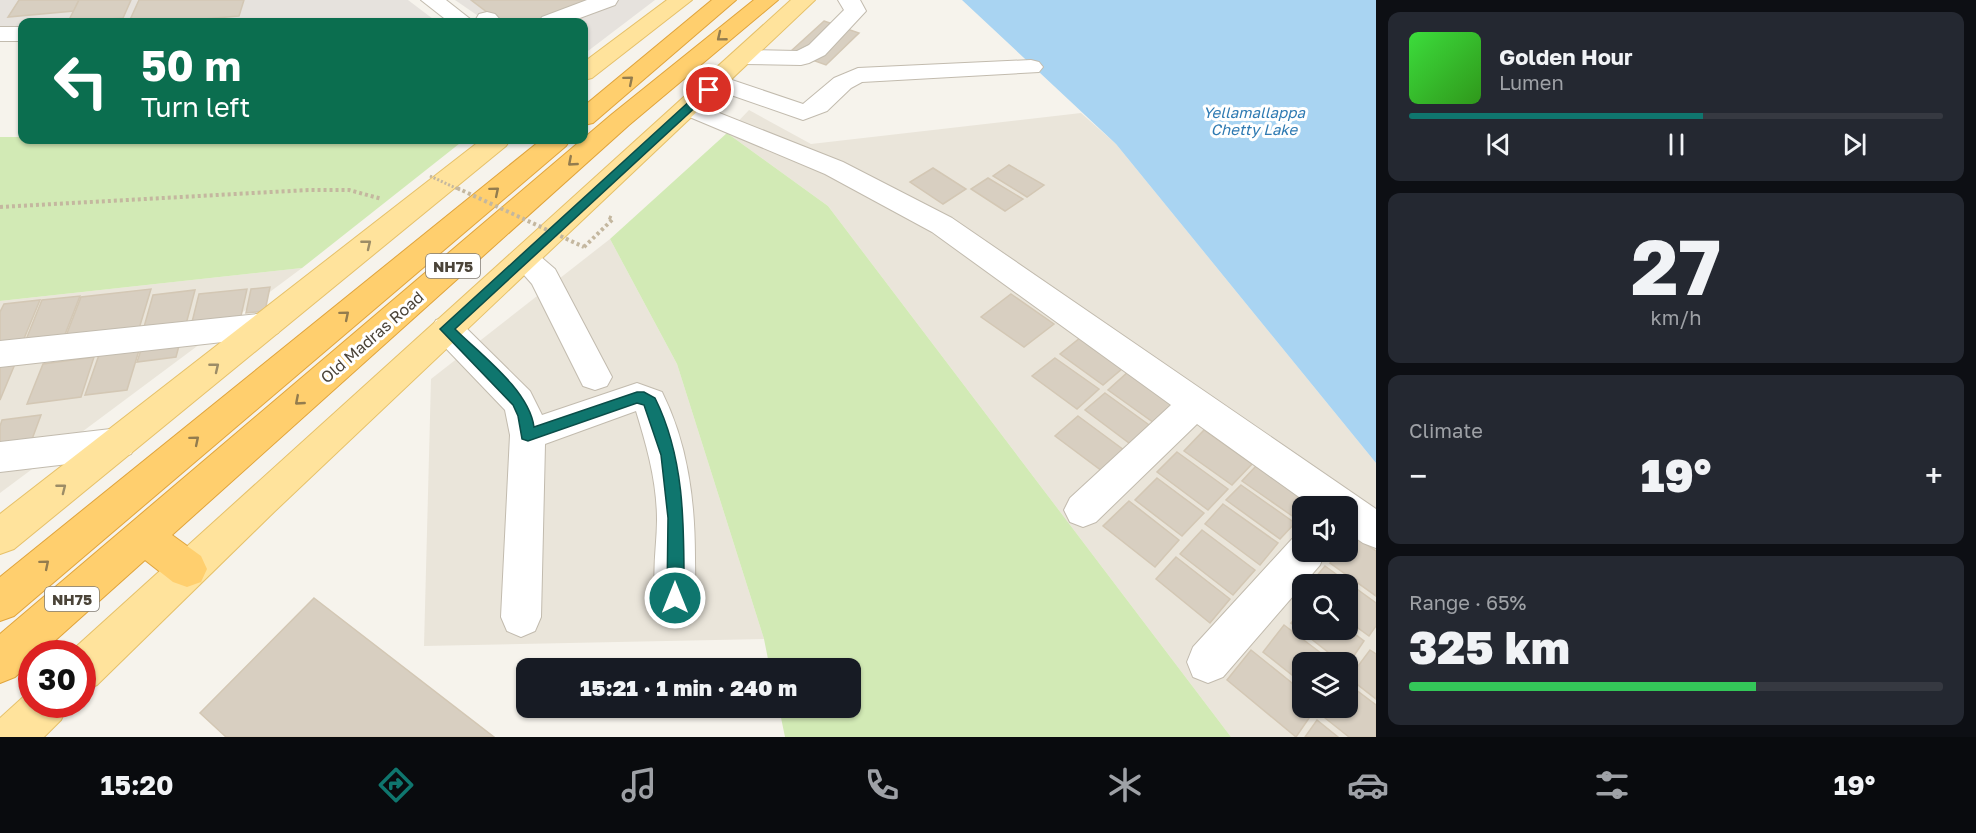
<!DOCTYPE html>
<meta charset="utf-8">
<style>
:root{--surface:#171b24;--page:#242831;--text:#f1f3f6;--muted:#9ea1a6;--line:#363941;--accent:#0f766e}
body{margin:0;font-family:"Golos Text",sans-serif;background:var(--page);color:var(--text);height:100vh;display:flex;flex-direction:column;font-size:22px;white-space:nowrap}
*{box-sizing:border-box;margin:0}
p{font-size:20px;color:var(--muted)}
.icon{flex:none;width:33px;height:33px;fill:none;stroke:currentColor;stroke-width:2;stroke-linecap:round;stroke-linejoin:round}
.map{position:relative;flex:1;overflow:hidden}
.details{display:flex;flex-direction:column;gap:12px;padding:12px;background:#0d0f14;width:600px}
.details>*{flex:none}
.hud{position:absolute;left:18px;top:18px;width:570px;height:126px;border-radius:12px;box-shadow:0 2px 4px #0004;background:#0b6e4f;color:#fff;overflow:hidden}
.controls{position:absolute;left:1292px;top:496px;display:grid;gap:12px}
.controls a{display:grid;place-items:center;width:66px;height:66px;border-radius:12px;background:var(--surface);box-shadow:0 2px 4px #0004;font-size:30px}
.speed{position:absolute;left:18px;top:640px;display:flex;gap:12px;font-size:30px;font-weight:700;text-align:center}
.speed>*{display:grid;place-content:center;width:78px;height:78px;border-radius:50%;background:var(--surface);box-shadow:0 2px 4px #0004;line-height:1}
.speed .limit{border:9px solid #d22;background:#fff;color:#111}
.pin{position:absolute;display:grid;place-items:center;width:51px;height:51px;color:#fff;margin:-26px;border:3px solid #fff;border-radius:50%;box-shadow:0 2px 6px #0007}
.me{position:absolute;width:66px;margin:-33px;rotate:0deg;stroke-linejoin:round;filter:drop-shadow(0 0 4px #0008)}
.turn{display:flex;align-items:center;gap:21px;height:126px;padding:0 24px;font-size:27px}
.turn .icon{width:78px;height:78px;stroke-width:2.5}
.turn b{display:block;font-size:42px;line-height:51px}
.big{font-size:45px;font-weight:800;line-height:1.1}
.details .tile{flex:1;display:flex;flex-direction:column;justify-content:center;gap:9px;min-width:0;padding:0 21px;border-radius:12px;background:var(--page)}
.details .dial{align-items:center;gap:0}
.dial b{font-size:78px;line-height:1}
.song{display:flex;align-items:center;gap:18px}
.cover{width:72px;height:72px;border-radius:9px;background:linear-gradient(135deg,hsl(120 70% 55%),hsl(110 70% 35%))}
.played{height:6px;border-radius:3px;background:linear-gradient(90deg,var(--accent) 55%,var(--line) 55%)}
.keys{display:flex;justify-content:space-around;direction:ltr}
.heat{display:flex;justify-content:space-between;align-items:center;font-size:33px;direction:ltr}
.charge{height:9px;border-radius:4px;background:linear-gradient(90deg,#34c759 65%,var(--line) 0)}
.trip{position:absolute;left:516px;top:658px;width:345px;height:60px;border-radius:12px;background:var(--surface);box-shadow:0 2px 4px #0004;font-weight:800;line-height:60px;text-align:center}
.menu{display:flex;height:96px;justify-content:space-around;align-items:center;background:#090b0e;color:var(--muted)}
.menu .icon{width:42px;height:42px}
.menu .selected{color:var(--accent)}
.menu b{font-size:27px;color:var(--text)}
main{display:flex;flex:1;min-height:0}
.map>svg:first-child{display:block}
.residential{fill:#eae5da;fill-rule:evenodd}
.industrial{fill:#e6e2dd}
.green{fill:#d2eab5}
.water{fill:#a9d4f2}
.building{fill:#d8cfc1;stroke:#d3c7b4;stroke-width:1.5}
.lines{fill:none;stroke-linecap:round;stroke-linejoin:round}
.minor-casing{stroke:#c2bbae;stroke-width:2}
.major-casing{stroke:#e6c16a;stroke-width:2}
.highway-casing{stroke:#e0a43c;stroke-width:2}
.path{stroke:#c4b79f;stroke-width:4;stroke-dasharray:3 3;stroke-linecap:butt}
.minor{fill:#fff;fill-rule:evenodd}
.major{fill:#ffe39c;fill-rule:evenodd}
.highway{fill:#ffcf6e;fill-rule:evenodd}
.path-bridge-far1{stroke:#c4b79f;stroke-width:3;stroke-dasharray:2 2;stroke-linecap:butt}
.path-bridge{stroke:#c4b79f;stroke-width:4;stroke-dasharray:3 3;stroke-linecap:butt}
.oneway{stroke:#937c4e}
.oneway2{stroke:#9c8c66}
.route{fill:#0f766e;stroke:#0a4d48;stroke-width:1.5}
.labels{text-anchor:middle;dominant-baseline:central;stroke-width:6;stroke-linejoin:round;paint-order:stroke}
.far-water-label{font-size:15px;font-style:italic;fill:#2e7ab2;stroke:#fff}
.shield{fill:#fff;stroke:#817c74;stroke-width:1.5}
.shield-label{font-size:15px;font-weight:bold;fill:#4b4439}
.street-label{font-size:16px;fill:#4b4439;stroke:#fff}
</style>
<main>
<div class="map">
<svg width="1376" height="737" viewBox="0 0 1376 737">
<rect width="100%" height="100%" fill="#f6f3ec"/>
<!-- residential -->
<g class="residential">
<path d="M749,110L811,144L1081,113L1116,144L1376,463V737H1231L828,206L727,133ZM1302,507H1347V552H1302ZM1302,585H1347V630H1302ZM1302,663H1347V708H1302Z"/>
<path d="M610,239L677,364L764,639L424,646L431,379Z"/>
<path d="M302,268L0,493V301Z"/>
</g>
<!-- industrial -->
<g class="industrial">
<path d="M0,0H408L437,22H22V35H0Z"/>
<path d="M455,0H655L584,54V22H487Z"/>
</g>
<!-- green -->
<g class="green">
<path d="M727,133L828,206L1231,737H785L779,708H850V669H770L764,639L677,364L610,239Z"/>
<path d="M0,137H22V140H464L302,268L0,301Z"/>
</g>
<!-- water -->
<path class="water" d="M962,0H1376V463L1116,144Z"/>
<!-- building -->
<g class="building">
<path d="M19,0H79L74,11L8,17Z"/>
<path d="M79,0H131L123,18L68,22Z"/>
<path d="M139,0H244L239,16L168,22H129Z"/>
<path d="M471,0H591L534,22H500Z"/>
<path d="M824,21L859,33L826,65L790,52Z"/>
<path d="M1009,165L1044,185L1027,197L993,176Z"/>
<path d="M933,168L966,189L943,204L910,182Z"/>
<path d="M988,178L1023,199L1005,211L971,189Z"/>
<path d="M270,287L265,311L246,313L251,289Z"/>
<path d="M151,289L138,332L64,341L81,297Z"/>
<path d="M247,289L241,316L192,322L199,294Z"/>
<path d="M195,290L185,328L142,334L153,295Z"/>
<path d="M1011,294L1054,324L1024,347L981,317Z"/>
<path d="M80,296L64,337L25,342L42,300Z"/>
<path d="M40,300L23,341L0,344V312L4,304Z"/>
<path d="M1080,338L1123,368L1103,385L1060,354Z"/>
<path d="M180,342L176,357L137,362L142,347Z"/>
<path d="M140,347L127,390L85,395L100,352Z"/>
<path d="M94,357L81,397L27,404L43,364Z"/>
<path d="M1055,358L1099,389L1077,409L1032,376Z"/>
<path d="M15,364L0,400V366Z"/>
<path d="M1129,371L1178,405L1157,425L1108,390Z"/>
<path d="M1105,393L1152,427L1133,446L1085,410Z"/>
<path d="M41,415L28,450L0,454V426L2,420Z"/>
<path d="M1078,416L1124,450L1102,471L1055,436Z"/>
<path d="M1204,430L1252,464L1232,485L1184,451Z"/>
<path d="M1177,452L1228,489L1208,510L1157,472Z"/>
<path d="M1256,466L1311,504L1308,507H1302V514L1298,520L1242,481Z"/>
<path d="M1157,478L1204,513L1182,536L1135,500Z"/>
<path d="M1241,485L1295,523L1280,539L1226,500Z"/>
<path d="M1129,501L1179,540L1155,567L1103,526Z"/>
<path d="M1223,504L1278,543L1260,565L1205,524Z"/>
<path d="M1202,530L1255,570L1233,595L1180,554Z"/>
<path d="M1352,535L1376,551V596L1330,563L1339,552H1347V542Z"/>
<path d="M1176,557L1230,599L1210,623L1156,579Z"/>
<path d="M1325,566L1376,603V626L1369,636L1347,620V585H1309Z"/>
<path d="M314,598L494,737H226L200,713Z"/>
<path d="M1302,609V630L1347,628L1364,641L1347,666V663H1342L1291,623Z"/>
<path d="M1284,625L1334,663H1302V683L1263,652Z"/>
<path d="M1251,650L1302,691V708H1316L1296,737L1227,680Z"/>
<path d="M1370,650L1376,654V699L1349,678Z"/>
<path d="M1347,683L1376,705V737H1349L1320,714L1325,708H1347Z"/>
<path d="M1317,720L1338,737H1305Z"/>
</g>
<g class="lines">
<!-- minor casing -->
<g class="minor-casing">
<g id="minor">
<path d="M421,0H446L474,22H449Z"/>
<path d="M587,0H618L615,5L569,22H539L542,17Z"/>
<path d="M838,0H860L866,11L825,55L809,63L801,65L743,64L735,62L731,57L735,52L743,50L797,51L809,45L844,10Z"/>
<path d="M487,12L495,14L502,22H478L476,19L479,14Z"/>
<rect x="0" y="27" width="22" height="14"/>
<path d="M1031,60L1039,62L1043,67L1039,72L862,82L851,88L827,111L803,120L708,87L705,82L708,77L717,75L803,104L834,78L858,68Z"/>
<path d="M689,101L843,162L952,218L1376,509V548L1363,543L1347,532V507H1313L1197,424L1096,522L1083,527L1070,522L1064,510L1070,498L1171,405L932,232L825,174L680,113L677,108L680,103Z"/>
<path d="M524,248L534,251L555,269L612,377L607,386L595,390L583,386L532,284L509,258L514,251Z"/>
<path d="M267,313L278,317L283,325L278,333L267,337L0,367V341Z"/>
<path d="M447,317L458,320L530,391L542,415L637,383L662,392C688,444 695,501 695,558C695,577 697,594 689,612L675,617L661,612C649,584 657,550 657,520C657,482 647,447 636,411L545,444L541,617L535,631L521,637L507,631L501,617L510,435L505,410L436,338L431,329L436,320Z"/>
<path d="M119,428L131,432L137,443L131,454L119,458L0,472V442Z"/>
<path d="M1302,536V552H1325L1320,565L1223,677L1208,683L1193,677L1187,662L1193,647L1292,539Z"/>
</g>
</g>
<!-- major casing -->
<g class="major-casing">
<g id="major">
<path d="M667,0H692L592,78L584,80V62Z"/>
<path d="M791,0H815L274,512L97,685L82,691V654H68Z"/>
<path d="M481,140H510L506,146L14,549L0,554V514Z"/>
<path d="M32,689V705H68L61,720L44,737H0V718Z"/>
</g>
</g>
<!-- highway casing -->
<g class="highway-casing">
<g id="highway">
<path d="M712,0H736L593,123L584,125V106Z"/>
<path d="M754,0H778L629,125L172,535L201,556L207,569L201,582L187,587L173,582L145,560L40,654H32V662L15,677L0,683V634L611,115Z"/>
<path d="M541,140H570L566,146L14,616L0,621V577Z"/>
</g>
</g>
<!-- path -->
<g class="path">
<path d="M0,207L308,190H349L382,199"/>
<path d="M584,247L613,219L606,216"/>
</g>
<!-- minor -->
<use href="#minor" class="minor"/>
<!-- major -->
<use href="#major" class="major"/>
<!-- highway -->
<use href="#highway" class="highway"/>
<!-- path-bridge-far1 -->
<path class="path-bridge-far1" d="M430,176L460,190"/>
<!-- path-bridge -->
<path class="path-bridge" d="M457,188L584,247"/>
</g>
<!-- one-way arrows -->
<defs><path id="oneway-chevron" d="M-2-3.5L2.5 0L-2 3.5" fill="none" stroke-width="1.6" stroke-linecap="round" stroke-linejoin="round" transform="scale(1.5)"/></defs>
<g class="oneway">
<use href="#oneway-chevron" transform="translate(721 37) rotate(141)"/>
<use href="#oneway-chevron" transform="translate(629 80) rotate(-40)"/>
<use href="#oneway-chevron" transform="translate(572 162) rotate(139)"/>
<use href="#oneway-chevron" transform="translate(495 191) rotate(-40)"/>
<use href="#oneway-chevron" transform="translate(345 315) rotate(-40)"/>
<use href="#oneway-chevron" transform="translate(299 401) rotate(139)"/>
<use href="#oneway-chevron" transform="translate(195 440) rotate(-40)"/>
<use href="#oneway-chevron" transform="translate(45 564) rotate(-40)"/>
</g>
<g class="oneway2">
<use href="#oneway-chevron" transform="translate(367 244) rotate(-39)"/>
<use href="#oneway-chevron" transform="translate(215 367) rotate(-39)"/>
<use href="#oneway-chevron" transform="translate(62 488) rotate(-38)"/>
</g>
<!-- route -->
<path class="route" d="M705,87L714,90L455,329C481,355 529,390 534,427L637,392H644L655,398C686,460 684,530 684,598L681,604L675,606L669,604L667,598L668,518L661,455L644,405L637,403L528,441L522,439L518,416L513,405L440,329Z"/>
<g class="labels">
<!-- far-water labels -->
<g class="far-water-label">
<text x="1254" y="112">Yellamallappa<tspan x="1254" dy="17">Chetty Lake</tspan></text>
</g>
<!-- shield labels -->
<g class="shield">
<rect x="426" y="254" width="54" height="24" rx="4.5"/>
<rect x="45" y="587" width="54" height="24" rx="4.5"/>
</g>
<g class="shield-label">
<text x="453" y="266">NH75</text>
<text x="72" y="599">NH75</text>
</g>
<!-- street labels -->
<g class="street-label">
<text transform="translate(372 337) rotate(-41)">Old Madras Road</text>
</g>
</g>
</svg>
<div class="controls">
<a><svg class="icon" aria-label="sound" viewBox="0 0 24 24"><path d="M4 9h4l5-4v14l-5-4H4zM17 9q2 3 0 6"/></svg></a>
<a><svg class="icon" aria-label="search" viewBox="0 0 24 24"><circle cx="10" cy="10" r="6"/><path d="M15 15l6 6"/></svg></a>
<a><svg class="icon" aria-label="layers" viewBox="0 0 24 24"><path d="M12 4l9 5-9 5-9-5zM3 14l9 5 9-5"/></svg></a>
</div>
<div class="speed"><div class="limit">30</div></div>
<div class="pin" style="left:709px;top:90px;background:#d93025"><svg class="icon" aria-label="arrive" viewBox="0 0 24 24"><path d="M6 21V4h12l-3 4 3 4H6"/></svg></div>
<svg class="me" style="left:675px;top:598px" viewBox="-20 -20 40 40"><circle r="17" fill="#0f766e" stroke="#fff" stroke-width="3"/><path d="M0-11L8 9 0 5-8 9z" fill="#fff"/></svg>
<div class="trip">15:21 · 1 min · 240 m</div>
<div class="hud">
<div class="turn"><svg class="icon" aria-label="left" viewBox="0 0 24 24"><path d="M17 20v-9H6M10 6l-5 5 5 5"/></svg><div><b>50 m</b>Turn left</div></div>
</div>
</div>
<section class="details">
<div class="tile">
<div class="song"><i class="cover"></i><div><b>Golden Hour</b><p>Lumen</p></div></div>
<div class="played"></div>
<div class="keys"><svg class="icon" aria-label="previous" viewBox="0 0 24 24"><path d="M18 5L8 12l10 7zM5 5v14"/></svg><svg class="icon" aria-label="pause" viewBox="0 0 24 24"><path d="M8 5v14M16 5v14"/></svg><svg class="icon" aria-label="next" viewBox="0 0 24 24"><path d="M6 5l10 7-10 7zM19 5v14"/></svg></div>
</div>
<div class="tile dial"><b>27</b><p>km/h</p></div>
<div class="tile"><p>Climate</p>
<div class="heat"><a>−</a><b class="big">19°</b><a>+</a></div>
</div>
<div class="tile"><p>Range · 65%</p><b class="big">325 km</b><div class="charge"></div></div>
</section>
</main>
<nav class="menu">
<b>15:20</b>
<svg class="icon selected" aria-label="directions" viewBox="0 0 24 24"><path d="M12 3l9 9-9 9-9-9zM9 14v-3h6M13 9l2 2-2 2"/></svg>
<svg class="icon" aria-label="music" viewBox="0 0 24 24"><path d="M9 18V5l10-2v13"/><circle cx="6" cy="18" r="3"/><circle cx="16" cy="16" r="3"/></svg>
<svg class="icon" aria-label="phone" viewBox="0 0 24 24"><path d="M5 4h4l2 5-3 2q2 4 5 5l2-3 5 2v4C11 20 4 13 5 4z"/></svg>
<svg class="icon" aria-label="climate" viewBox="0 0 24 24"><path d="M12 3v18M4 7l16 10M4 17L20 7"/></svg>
<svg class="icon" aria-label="car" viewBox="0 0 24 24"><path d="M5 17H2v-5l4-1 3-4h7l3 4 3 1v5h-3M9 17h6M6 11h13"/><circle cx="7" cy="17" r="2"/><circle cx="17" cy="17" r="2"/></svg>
<svg class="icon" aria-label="filters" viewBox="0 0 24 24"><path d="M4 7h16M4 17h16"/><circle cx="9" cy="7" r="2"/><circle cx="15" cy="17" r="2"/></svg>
<b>19°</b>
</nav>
